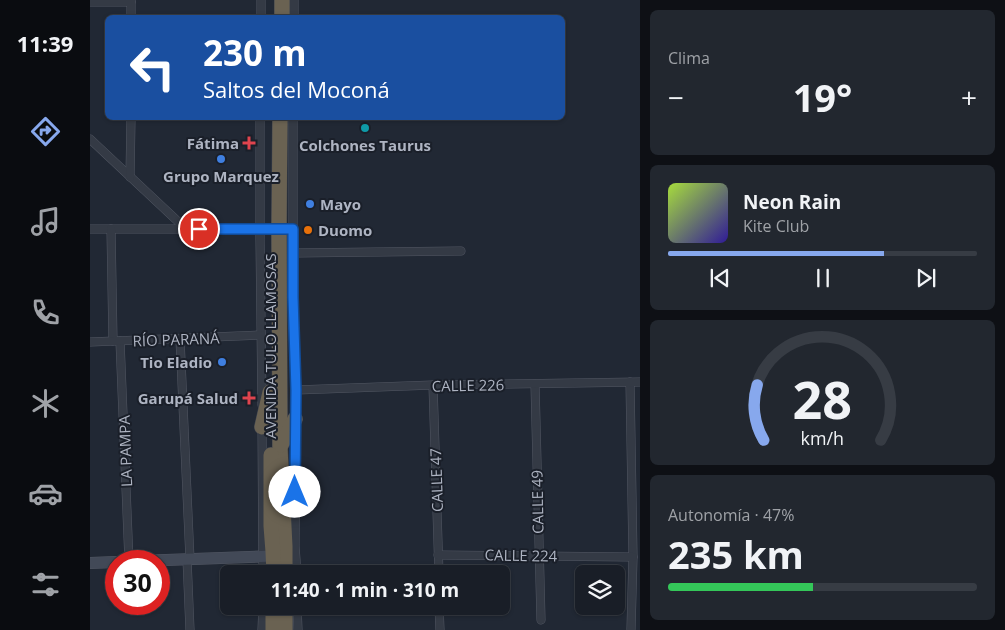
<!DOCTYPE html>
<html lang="es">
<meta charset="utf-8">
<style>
:root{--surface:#191e27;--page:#22272f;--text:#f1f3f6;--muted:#9fa2a7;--line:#373c44;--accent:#87a8ed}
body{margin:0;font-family:"Open Sans",sans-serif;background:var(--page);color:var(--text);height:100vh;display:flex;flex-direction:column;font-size:19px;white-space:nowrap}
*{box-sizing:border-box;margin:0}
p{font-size:16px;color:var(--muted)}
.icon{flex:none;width:28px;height:28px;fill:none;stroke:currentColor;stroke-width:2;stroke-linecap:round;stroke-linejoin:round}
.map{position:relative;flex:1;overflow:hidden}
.drawer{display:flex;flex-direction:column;gap:10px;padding:10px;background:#0e1015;width:365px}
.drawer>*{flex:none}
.banner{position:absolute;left:15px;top:15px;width:460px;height:105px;border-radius:8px;box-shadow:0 1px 4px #0004,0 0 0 1px var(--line);background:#1a4fa0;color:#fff;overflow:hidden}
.controls{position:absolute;left:485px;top:565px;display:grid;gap:10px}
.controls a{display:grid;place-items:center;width:50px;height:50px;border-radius:8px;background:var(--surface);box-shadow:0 1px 4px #0004,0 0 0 1px var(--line);font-size:25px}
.speed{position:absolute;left:15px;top:550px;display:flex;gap:10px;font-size:25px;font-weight:700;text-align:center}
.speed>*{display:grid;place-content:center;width:65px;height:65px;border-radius:50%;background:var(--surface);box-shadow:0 1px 4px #0004,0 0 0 1px var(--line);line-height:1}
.speed .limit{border:8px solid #d22;background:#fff;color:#111}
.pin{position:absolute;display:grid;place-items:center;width:42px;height:42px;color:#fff;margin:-21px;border:2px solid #fff;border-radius:50%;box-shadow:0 1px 5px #0007}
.me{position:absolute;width:55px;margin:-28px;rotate:0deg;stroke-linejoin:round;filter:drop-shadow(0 0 4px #0008)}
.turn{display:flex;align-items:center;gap:18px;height:105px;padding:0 15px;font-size:22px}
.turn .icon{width:65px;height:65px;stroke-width:2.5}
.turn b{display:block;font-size:35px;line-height:42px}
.big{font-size:38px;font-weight:700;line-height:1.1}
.drawer .tile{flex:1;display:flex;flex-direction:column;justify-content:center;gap:8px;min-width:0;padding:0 18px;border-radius:8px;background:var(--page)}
.drawer .dial{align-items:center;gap:0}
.dial svg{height:130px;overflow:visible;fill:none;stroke:var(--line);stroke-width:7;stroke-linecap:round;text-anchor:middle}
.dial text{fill:var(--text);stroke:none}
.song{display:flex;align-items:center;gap:15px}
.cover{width:60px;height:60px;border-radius:8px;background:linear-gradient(135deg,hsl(80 70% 55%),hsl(250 70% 35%))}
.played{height:5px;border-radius:2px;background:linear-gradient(90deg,var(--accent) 70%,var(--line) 70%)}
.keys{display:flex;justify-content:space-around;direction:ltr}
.heat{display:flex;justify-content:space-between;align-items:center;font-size:28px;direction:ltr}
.charge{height:8px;border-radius:4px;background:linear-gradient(90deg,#34c759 47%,var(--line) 0)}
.trip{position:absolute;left:130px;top:565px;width:290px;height:50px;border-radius:8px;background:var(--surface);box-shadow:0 1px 4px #0004,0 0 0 1px var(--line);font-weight:700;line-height:50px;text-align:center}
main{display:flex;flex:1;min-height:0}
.tabs{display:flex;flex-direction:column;width:90px;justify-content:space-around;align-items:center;background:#0a0c10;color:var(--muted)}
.tabs .icon{width:35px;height:35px}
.tabs .current{color:var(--accent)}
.tabs b{font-size:22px;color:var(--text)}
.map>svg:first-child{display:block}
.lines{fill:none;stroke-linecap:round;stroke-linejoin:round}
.street-casing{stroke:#525763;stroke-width:9}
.secondary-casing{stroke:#525763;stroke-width:12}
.highway-casing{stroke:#3f444f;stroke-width:16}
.street{stroke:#343a45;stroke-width:8}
.secondary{stroke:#424957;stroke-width:11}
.highway{stroke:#6a6252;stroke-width:15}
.route-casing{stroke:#114b97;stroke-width:12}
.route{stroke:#1a73e8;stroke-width:9}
.culture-dot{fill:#0f9aa8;stroke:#1a1f29;stroke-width:2}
.health-dot{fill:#e0444e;stroke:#1a1f29;stroke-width:2}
.shop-dot{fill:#3f7fe0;stroke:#1a1f29;stroke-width:2}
.food-dot{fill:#e8710a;stroke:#1a1f29;stroke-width:2}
.labels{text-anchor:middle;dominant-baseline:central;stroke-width:4;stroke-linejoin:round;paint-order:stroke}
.poi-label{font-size:15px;font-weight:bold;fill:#aeb4c2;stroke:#1a1f29;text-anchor:end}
.street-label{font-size:15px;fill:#aeb4c2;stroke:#1a1f29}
</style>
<main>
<nav class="tabs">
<b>11:39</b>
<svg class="icon current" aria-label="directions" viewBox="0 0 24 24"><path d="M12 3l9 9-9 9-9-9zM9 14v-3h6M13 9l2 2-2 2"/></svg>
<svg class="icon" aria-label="music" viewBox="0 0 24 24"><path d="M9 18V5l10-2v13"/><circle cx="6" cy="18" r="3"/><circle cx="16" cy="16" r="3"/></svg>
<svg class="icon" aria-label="phone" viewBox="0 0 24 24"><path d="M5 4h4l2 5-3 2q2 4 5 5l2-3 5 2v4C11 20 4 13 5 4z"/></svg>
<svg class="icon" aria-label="climate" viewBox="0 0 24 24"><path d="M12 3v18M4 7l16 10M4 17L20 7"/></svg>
<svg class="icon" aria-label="car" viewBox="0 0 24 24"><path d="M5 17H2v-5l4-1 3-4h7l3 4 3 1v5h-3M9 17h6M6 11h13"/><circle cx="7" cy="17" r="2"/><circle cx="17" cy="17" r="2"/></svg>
<svg class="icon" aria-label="filters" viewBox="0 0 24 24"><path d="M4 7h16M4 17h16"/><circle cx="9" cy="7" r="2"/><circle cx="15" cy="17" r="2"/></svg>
</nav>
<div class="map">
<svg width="550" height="630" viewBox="0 0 550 630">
<rect width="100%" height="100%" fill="#212834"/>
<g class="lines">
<!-- street casing -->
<g class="street-casing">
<g id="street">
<path d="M0,2H41"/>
<path d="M41,18V0"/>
<path d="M171,18V0"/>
<path d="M204,18V0"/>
<path d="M170,118V239L172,405"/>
<path d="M203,118V297L206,390L205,546L207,574"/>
<path d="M0,139L96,229"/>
<path d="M40,177L41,118"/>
<path d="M0,229H191"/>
<path d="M21,229L23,341"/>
<path d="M203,253L371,251"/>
<path d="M90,339L100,559"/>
<path d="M30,341L39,561"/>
<path d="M0,342L171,335"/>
<path d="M540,382L543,557L541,629"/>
<path d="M445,384L451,620"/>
<path d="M343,385L349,574"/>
<path d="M206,390L343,385L550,382"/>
<path d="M172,424L173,574"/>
<path d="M348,555L543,557"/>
<path d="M97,559L100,630"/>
<path d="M207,606L208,630"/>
<path d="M349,606L350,630"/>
<path d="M172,630L173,606"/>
</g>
</g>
<!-- secondary casing -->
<g class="secondary-casing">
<g id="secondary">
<path d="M48,561L184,556"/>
<path d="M0,563L26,562"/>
</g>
</g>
<!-- highway casing -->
<g class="highway-casing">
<g id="highway">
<path d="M192,18V0"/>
<path d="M190,118L189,229L190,448L195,546V574"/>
<path d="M172,427L180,392"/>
<path d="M191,445L205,419"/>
<path d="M181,455V526L183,552L184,574"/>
<path d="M195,606V630"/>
<path d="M183,630V606"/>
</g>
</g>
<!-- street -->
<use href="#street" class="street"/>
<!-- secondary -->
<use href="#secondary" class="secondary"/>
<!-- highway -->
<use href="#highway" class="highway"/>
</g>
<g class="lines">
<!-- route casing -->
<g class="route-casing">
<path id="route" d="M109,229H203V297L206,390L205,492"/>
</g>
<!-- route -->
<use href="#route" class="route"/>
</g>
<!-- markers -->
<circle class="culture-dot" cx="275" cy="128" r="5"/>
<g class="health-dot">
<path d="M156.5 135.5h5v5h5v5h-5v5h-5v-5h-5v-5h5z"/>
<path d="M156.5 390.5h5v5h5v5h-5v5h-5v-5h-5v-5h5z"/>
</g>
<g class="shop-dot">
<circle cx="131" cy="159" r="5"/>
<circle cx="220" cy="204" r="5"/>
<circle cx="132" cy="362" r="5"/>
</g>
<circle class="food-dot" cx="218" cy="230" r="5"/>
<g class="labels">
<!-- poi labels -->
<g class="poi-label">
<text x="149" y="143">Fátima</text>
<text x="275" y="145" text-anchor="middle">Colchones Taurus</text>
<text x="131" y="176" text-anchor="middle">Grupo Marquez</text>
<text x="230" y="204" text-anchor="start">Mayo</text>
<text x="228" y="230" text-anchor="start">Duomo</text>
<text x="122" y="362">Tio Eladio</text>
<text x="148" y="398">Garupá Salud</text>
</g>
<!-- street labels -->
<g class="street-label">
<text transform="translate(86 339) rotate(-2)">RÍO PARANÁ</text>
<text transform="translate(180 346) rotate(-90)">AVENIDA TULO LLAMOSAS</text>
<text transform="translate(378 385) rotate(-1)">CALLE 226</text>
<text transform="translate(35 451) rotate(-92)">LA PAMPA</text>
<text transform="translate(346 480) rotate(-92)">CALLE 47</text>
<text transform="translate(447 502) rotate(-91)">CALLE 49</text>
<text transform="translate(431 555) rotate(1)">CALLE 224</text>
</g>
</g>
</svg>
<div class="controls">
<a><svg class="icon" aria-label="layers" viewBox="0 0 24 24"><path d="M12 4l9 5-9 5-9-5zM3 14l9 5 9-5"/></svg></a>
</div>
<div class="speed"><div class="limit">30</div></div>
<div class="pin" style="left:109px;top:229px;background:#d93025"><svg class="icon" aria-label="arrive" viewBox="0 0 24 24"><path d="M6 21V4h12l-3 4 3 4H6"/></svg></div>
<svg class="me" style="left:205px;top:492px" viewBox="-20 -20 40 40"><circle r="19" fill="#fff"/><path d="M0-13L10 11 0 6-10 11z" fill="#1a73e8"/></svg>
<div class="trip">11:40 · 1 min · 310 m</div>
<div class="banner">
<div class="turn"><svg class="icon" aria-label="left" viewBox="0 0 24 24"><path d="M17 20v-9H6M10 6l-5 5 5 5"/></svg><div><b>230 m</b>Saltos del Moconá</div></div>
</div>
</div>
<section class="drawer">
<div class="tile"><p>Clima</p>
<div class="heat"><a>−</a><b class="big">19°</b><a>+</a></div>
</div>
<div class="tile">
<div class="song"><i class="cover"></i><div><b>Neon Rain</b><p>Kite Club</p></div></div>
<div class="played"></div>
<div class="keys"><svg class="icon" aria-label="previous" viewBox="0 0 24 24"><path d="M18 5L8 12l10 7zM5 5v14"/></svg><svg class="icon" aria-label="pause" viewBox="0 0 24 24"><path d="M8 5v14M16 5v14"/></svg><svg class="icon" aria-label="next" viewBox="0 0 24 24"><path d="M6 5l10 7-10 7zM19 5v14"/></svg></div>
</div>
<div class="tile dial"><svg viewBox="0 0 100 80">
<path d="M14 69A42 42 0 1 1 86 69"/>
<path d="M14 69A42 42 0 0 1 10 35" stroke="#87a8ed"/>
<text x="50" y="56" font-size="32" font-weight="700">28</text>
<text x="50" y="72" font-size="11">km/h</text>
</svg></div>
<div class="tile"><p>Autonomía · 47%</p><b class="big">235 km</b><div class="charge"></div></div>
</section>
</main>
